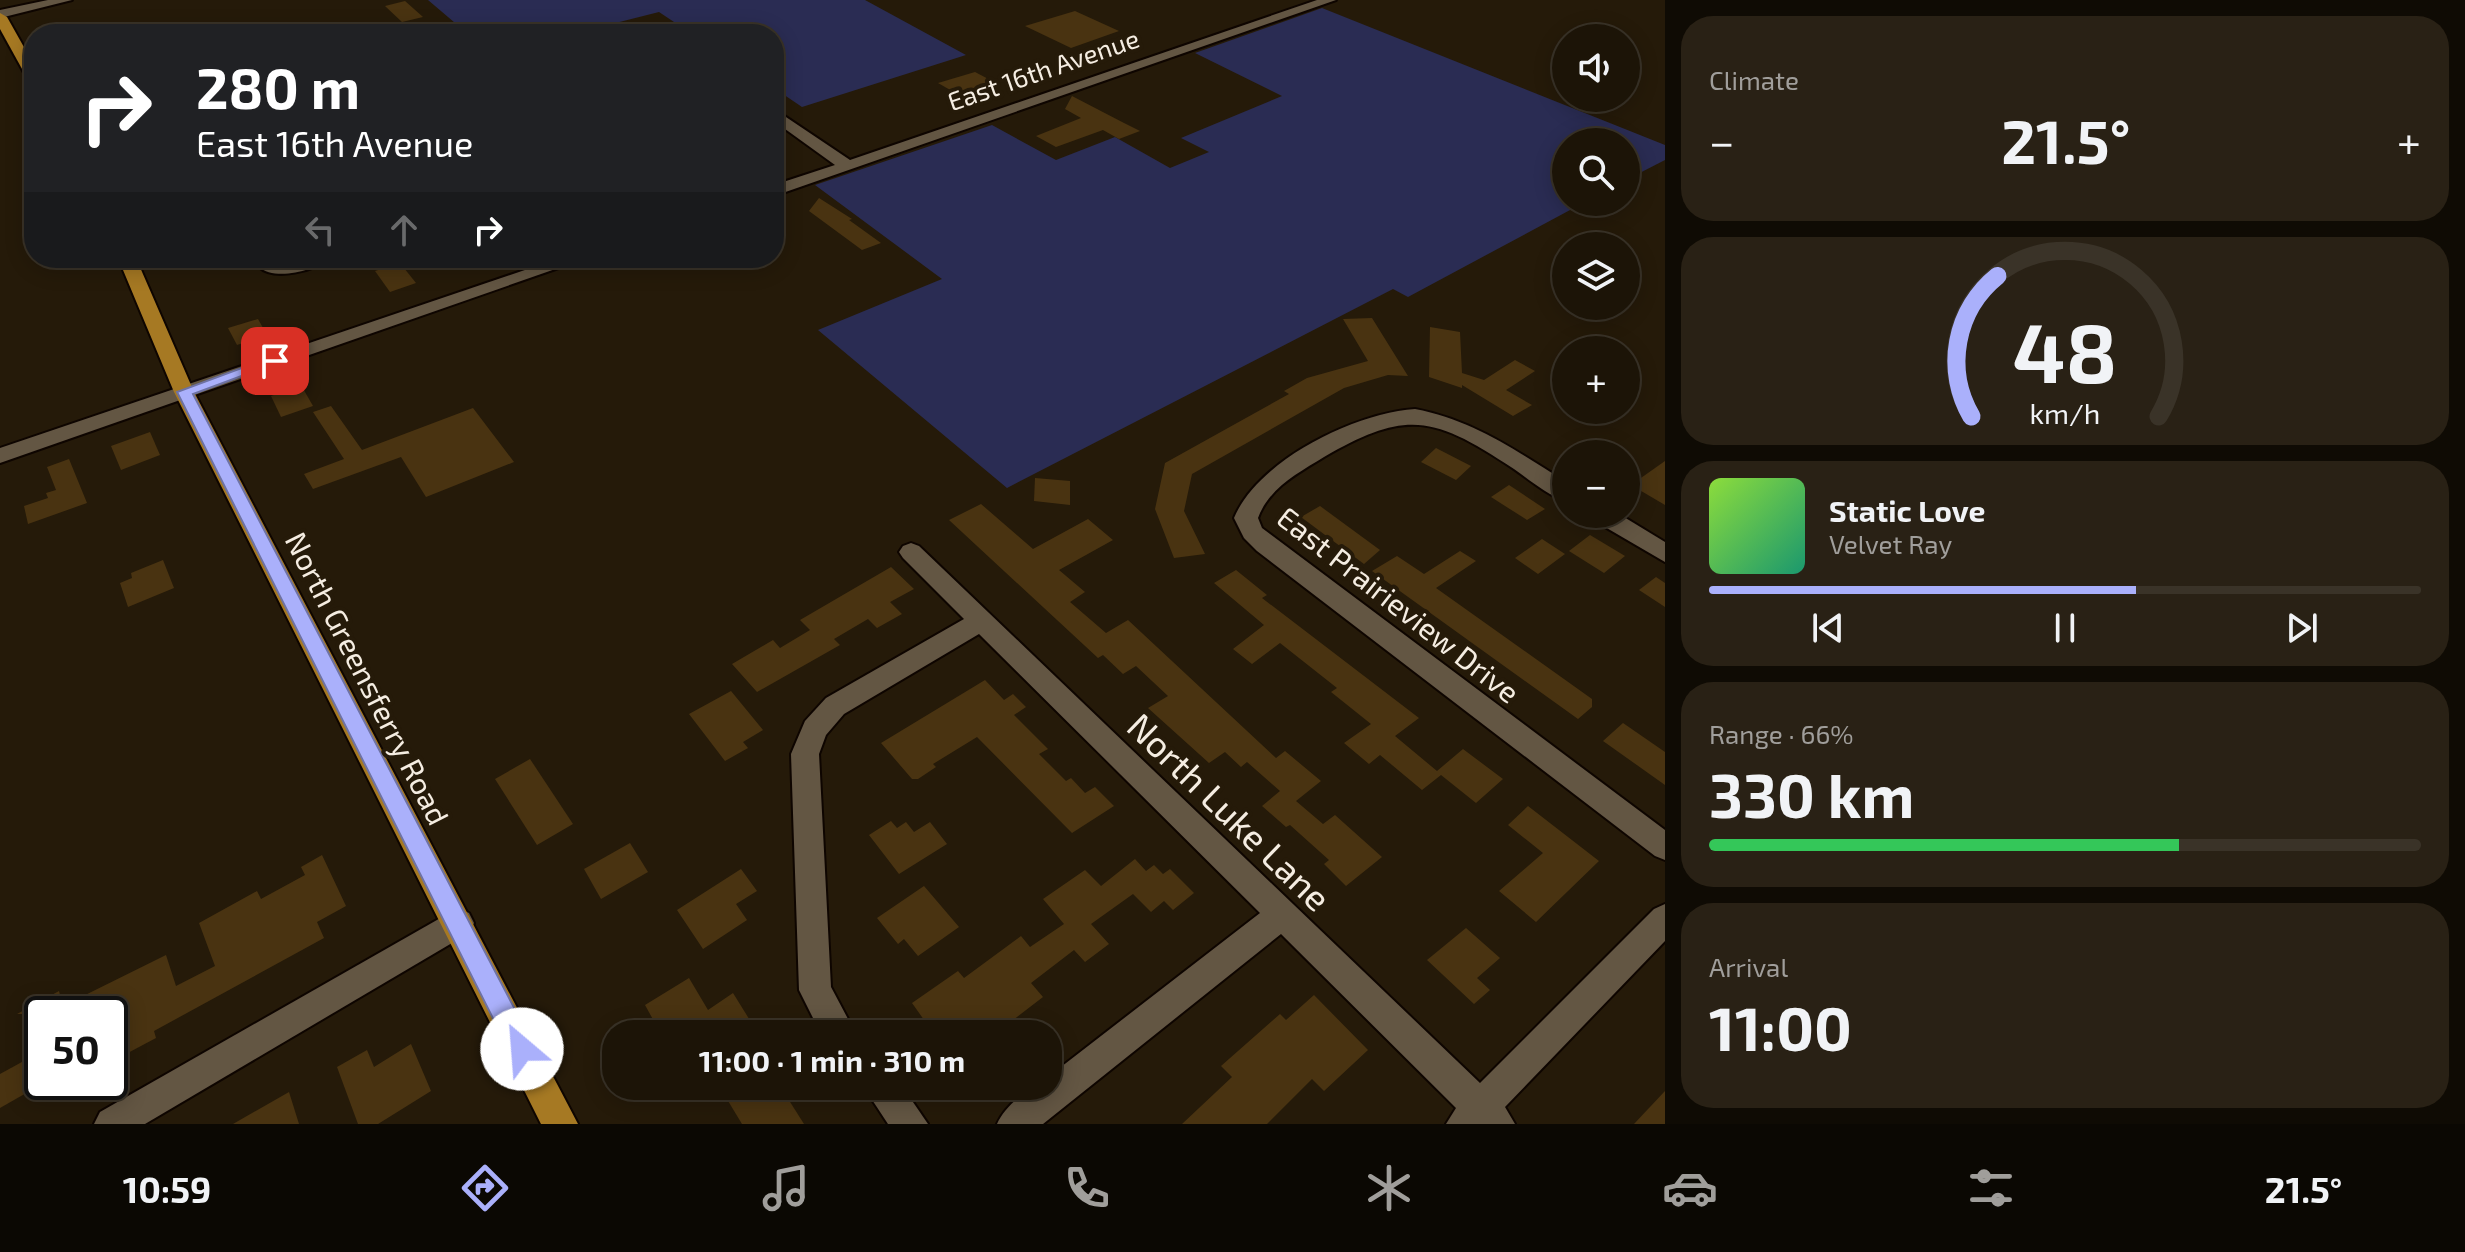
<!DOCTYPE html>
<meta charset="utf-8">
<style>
:root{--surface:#1c1407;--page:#292115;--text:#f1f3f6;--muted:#a09e9b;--line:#3a3328;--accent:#aab0fb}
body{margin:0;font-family:"Exo 2",sans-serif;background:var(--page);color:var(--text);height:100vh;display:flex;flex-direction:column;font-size:30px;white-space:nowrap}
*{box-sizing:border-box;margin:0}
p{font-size:26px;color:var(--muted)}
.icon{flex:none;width:44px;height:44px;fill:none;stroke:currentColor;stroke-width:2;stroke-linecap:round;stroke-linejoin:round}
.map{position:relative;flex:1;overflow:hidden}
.sheet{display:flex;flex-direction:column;gap:16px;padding:16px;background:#0f0b04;width:800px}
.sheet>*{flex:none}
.guide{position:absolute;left:24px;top:24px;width:760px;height:244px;border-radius:32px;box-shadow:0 4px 20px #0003,0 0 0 2px var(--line);background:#202124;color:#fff;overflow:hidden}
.controls{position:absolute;left:1552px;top:24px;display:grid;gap:16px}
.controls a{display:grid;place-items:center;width:88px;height:88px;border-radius:50%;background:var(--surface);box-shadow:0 4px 20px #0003,0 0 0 2px var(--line);font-size:40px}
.speed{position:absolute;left:24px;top:996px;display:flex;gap:16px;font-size:40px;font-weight:700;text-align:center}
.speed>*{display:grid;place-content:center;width:104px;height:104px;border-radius:50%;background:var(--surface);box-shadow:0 4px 20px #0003,0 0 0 2px var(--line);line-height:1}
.speed .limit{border:4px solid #111;border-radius:12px;background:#fff;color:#111}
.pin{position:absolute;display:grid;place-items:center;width:68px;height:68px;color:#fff;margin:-34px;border-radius:16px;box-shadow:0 4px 12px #0006}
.me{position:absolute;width:88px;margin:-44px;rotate:333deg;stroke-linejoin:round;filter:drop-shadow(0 0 6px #0008)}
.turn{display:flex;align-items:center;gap:28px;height:168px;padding:0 40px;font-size:36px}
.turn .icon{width:104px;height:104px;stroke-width:2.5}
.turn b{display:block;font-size:56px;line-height:68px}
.lanes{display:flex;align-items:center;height:76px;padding:0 40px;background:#0003;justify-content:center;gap:40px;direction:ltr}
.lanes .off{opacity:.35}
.big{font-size:60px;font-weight:700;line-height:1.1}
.sheet .card{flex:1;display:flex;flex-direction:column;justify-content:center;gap:12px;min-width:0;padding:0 28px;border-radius:32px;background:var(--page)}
.sheet .dial{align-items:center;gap:0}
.dial svg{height:208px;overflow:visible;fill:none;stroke:var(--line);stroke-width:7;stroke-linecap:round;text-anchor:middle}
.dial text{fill:var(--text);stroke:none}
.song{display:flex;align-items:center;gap:24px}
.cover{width:96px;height:96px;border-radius:12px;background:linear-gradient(135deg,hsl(90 70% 55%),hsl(160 70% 35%))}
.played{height:8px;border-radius:4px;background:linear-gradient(90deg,var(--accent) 60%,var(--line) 60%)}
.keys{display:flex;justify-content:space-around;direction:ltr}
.heat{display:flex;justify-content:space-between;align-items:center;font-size:44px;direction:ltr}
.charge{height:12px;border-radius:6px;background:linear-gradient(90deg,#34c759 66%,var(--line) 0)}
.trip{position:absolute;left:602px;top:1020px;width:460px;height:80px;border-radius:32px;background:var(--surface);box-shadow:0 4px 20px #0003,0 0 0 2px var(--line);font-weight:700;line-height:80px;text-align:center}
.menu{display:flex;height:128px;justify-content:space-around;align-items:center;background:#0b0803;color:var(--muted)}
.menu .icon{width:56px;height:56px}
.menu .active{color:var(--accent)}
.menu b{font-size:36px;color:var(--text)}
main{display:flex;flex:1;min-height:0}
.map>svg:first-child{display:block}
.green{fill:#2a2c53}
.building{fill:#493311}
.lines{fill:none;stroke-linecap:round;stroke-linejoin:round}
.minor-casing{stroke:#0e0500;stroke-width:4}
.major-casing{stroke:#0e0500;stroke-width:4}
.minor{fill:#635643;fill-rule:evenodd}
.major{fill:#a67923;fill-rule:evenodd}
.route{fill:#aab0fb;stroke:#6e72a3;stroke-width:2}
.labels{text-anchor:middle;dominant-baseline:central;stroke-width:8;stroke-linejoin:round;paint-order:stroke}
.far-street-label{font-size:26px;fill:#f5ede2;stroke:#251a09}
.street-label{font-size:30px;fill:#f5ede2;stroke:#251a09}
.near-street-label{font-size:36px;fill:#f5ede2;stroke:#251a09}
</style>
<main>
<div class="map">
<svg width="1665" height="1124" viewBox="0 0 1665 1124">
<rect width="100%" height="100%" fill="#251a09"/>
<!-- green -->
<g class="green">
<path d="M428,0H865L966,55L802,107L774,88V34H692L659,12L572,34H468Z"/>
<path d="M1322,8L1665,145V160L1626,180V142H1566V202H1585L1408,297L1393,289L1007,488L818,330L942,279L815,185L992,125L1056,160L1115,137L1170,168L1209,152L1181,138L1282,96L1195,53Z"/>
</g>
<!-- building -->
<g class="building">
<path d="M405,1L423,17L402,22L385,6Z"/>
<path d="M1075,11L1119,31L1071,48L1025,26Z"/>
<path d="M975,72L996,83L959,95L938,83Z"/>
<path d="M1072,96L1124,123L1140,131L1119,139L1103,130L1056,147L1036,136L1081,118L1065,109Z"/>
<path d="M819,198L852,219L849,220L881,243L862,250L809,211Z"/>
<path d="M400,263L416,283L390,292L375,271Z"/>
<path d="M1372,318L1408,376L1388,375L1344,388L1192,474L1184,511L1205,554L1174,558L1155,509L1165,463L1289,394L1284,391L1307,378L1368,361L1343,319Z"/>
<path d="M258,319L267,335L237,345L228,328Z"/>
<path d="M1430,327L1460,332L1462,373L1484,380L1515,360L1535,371L1506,390L1532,405L1513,416L1462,385V388L1429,377Z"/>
<path d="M301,385L313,406L281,417L271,396Z"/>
<path d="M331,406L362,450L473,408L514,462L426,497L401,457L313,489L304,474L344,459L313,412Z"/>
<path d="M150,432L160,455L121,470L111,446Z"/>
<path d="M1436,448L1471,466L1456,480L1421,462Z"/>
<path d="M69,459L87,503L28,524L24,506L48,498L46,493L56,490L47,467Z"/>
<path d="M1665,461V505L1631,485Z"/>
<path d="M1035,478L1070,481V505L1034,501Z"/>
<path d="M1509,485L1545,509L1527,520L1491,497Z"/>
<path d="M981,504L1033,549L1088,519L1113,540L1059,570L1085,592L1070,602L1106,633L1128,620L1276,758L1285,751L1321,781L1296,801L1323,824L1335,815L1382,857L1346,886L1324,864L1329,860L1290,825L1286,827L1262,806L1280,791L1247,762L1241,767L1225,752L1209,763L1148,708L1168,696L1136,666L1123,674L1103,655L1098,658L949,520Z"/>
<path d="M1320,506L1380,550L1364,564L1301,517Z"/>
<path d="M1590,535L1625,556L1604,573L1569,551Z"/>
<path d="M1542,539L1565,554L1538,574L1515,558Z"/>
<path d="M1460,551L1476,561L1436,588L1592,699V707L1578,719L1372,571L1397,556L1424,574Z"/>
<path d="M163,560L174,588L128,607L120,583L132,578L131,573Z"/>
<path d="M891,567L914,589L890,602L902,614L877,628L868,619L834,639L840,645L757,692L732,664L773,640L780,648L810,630L800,620Z"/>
<path d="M1236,570L1267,595L1262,598L1419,718L1395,736L1437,771L1463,749L1503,779L1476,803L1441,775L1422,790L1380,755L1369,764L1344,743L1371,724L1331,692L1337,688L1280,643L1252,664L1233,649L1264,625L1214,583Z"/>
<path d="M1656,577L1665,583V607L1639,590Z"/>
<path d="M985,680L1004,700L1013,694L1026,707L1014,715L1048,749L1039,754L1066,781L1071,778L1085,793L1095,787L1114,806L1072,833L977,737L933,764L936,767L918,779H912L881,743Z"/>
<path d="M731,691L763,730L743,742L748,748L725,761L689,714Z"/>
<path d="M1623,723L1665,752V785L1603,741Z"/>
<path d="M530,759L573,824L537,845L495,779Z"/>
<path d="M1528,806L1599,861L1536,922L1499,891L1543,853L1508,825Z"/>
<path d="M891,821L897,828L906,822L914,832L930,822L947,844L899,874L869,835Z"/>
<path d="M630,843L648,872L601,899L584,869Z"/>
<path d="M322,855L346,906L317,922L324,938L154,1031L156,1038L124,1055L114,1014H17L59,991L63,1006L166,955L176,986L215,966L199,923L257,891L261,899L305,875L301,867Z"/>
<path d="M1135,859L1146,871L1154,865L1163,874L1170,869L1194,893L1173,910L1164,901L1151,912L1133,894L1091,924L1109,944L1085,962L1074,950L1031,983L1043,997L995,1034H934L912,1003L958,971L964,978L1021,936L1030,947L1064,924L1043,899L1085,870L1101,886Z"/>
<path d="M741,869L757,891L736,904L747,920L703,949L677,910Z"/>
<path d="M924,886L959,927L918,956L904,939L898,944L877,918Z"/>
<path d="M1466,928L1500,958L1477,978L1490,990L1474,1004L1427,960Z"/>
<path d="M689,978L708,1010L733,993L751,1022L732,1034H661L645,1005Z"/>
<path d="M1314,995L1368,1050L1324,1091L1312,1079L1267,1124H1182L1232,1077L1221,1066L1280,1014L1286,1020Z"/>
<path d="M411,1044L431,1091L378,1124H358L337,1067L367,1050L374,1067Z"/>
<path d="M42,1051V1084L0,1108V1074Z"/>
<path d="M719,1086H780L804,1124H742Z"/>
<path d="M1665,1091V1124H1634Z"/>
<path d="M289,1092L299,1124H233Z"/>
</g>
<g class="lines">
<!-- minor casing -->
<g class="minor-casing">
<g id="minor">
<path d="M48,0H72L0,18V10Z"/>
<path d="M1317,0H1336L774,196V185L835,165L774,121V109L850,160Z"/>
<path d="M302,258H330C316,271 274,281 259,267C268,258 289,262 302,258Z"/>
<path d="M560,258H587L0,463V448Z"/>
<path d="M1415,409C1473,420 1517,451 1566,482V501C1547,495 1530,480 1514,469C1435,417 1408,408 1324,457C1298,473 1269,488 1258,518L1262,528L1665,830V860L1655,856L1257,551L1244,538L1234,518C1258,460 1355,413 1415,409Z"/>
<path d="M1589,514H1619L1665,542V562L1593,520Z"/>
<path d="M911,543L919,546L1480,1083L1654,909L1665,904V941L1505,1107L1515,1124H1446L1456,1108L1281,934L1043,1124H997C1005,1106 1028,1086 1048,1086V1077L1260,913L979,634L844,714L826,735L819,754L831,987L856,1034H821L799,990L791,754L805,721L826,698L964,619L903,558L899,552L903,546Z"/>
<path d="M458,908L469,913L474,923L469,933L145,1124H94L100,1112Z"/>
<path d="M863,1086H902L928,1124H888Z"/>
</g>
</g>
<!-- major casing -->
<g class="major-casing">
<g id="major">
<path d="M0,13L7,17L34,65V82L27,78L0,29Z"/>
<path d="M118,258H136L194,392L578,1124H541L174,392Z"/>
</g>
</g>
<!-- minor -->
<use href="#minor" class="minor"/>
<!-- major -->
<use href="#major" class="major"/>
</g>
<!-- route -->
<path class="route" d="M269,358L282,361L193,394L531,1040L535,1049L531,1058L522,1062L513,1058L177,392Z"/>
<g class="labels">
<!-- far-street labels -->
<g class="far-street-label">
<text transform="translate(1043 69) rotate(-19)">East 16th Avenue</text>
</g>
<!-- street labels -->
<g class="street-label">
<text transform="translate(1399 604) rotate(38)">East Prairieview Drive</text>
<text transform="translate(368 678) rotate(63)">North Greensferry Road</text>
</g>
<!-- near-street labels -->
<g class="near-street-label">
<text transform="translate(1230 811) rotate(44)">North Luke Lane</text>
</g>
</g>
</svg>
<div class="controls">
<a><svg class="icon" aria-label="sound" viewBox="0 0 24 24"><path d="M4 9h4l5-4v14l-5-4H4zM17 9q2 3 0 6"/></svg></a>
<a><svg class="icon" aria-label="search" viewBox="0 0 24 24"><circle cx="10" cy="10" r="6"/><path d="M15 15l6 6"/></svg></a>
<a><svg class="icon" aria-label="layers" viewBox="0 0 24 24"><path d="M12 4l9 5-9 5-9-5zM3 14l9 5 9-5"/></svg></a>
<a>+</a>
<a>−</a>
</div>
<div class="speed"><div class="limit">50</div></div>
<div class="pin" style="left:275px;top:361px;background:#d93025"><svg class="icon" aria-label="arrive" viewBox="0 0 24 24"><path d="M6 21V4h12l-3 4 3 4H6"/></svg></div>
<svg class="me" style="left:522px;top:1049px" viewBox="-20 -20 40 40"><circle r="19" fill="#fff"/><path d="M0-13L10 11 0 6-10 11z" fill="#aab0fb"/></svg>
<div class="trip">11:00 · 1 min · 310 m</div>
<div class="guide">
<div class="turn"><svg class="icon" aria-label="right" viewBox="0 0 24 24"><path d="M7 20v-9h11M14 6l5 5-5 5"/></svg><div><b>280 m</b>East 16th Avenue</div></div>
<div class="lanes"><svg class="icon off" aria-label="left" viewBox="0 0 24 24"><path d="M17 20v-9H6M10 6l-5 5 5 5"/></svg><svg class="icon off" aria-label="ahead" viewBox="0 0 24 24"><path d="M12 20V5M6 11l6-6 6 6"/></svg><svg class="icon" aria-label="right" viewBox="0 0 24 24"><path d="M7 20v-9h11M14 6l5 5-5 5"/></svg></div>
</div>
</div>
<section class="sheet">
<div class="card"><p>Climate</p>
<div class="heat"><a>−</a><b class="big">21.5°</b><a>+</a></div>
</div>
<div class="card dial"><svg viewBox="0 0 100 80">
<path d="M14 69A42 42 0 1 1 86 69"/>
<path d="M14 69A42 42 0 0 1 24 15" stroke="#aab0fb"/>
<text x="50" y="56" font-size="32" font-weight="700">48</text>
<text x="50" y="72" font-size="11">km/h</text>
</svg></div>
<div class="card">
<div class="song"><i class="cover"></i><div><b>Static Love</b><p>Velvet Ray</p></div></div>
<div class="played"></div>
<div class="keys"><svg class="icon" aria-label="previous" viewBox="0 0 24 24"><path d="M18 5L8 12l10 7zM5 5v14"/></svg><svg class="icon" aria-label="pause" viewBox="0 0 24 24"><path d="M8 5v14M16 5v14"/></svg><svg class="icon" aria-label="next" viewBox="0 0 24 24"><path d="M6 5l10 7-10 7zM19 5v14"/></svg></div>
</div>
<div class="card"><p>Range · 66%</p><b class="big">330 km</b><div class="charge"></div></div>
<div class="card"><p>Arrival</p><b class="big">11:00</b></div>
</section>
</main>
<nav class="menu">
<b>10:59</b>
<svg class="icon active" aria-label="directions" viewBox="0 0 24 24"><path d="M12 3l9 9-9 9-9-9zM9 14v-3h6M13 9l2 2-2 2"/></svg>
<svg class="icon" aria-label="music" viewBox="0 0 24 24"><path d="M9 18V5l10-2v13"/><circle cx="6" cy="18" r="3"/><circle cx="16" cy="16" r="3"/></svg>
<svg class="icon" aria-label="phone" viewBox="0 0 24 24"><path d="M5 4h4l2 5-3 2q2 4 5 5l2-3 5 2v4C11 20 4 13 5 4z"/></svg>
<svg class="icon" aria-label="climate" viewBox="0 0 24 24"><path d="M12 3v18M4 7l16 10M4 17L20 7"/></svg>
<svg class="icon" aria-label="car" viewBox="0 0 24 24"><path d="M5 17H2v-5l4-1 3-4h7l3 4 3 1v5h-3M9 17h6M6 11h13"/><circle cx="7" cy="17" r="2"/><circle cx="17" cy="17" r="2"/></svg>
<svg class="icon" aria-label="filters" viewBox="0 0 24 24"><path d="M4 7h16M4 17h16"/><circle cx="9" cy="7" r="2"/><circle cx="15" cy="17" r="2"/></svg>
<b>21.5°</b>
</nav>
